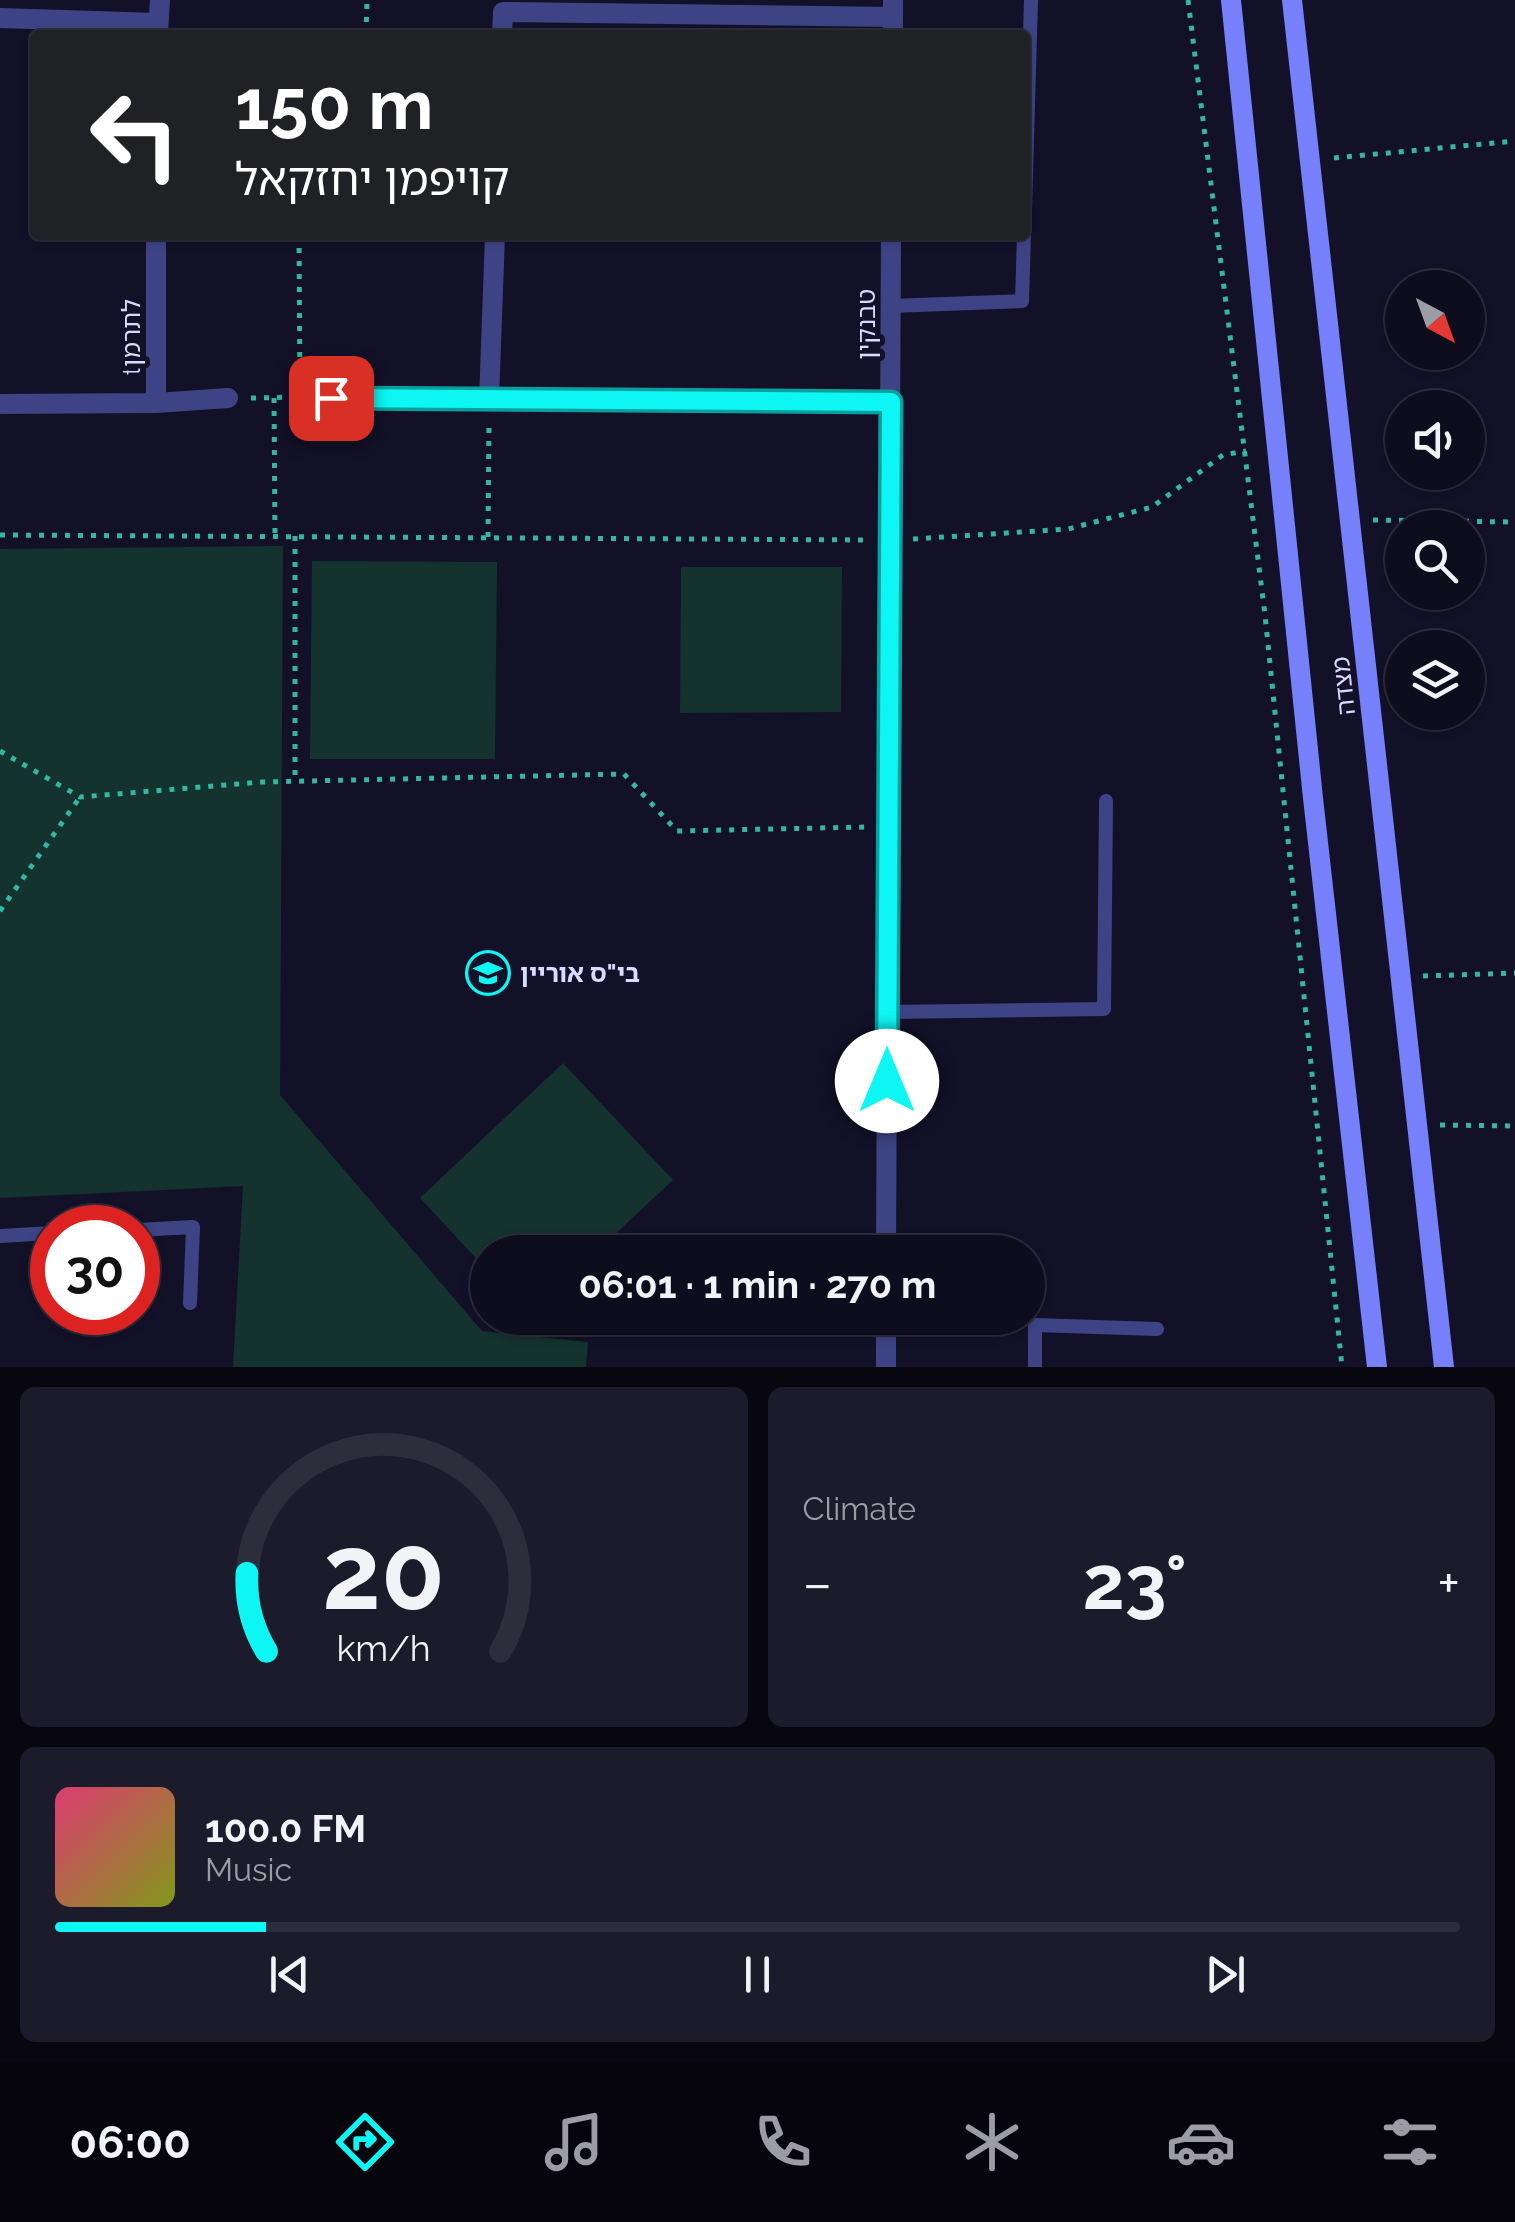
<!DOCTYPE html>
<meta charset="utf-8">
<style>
:root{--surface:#0e0d1e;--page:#1c1b2b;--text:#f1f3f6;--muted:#9b9ca4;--line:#2e2d3c;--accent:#0ef6f3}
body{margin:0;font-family:Raleway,"Noto Sans Hebrew",sans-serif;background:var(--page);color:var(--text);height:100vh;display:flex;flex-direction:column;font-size:38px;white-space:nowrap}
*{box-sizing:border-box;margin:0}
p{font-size:32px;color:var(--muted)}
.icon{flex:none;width:55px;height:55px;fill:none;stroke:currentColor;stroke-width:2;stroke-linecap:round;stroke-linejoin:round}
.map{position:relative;height:1367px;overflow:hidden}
.drawer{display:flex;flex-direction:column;gap:20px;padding:20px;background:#080710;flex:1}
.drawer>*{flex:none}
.top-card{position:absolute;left:30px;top:30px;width:1000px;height:210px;border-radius:10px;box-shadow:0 2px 8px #0004,0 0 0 2px var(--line);background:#202124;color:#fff;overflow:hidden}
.needle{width:65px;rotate:139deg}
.tools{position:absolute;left:1385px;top:270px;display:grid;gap:20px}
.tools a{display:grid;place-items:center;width:100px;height:100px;border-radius:50%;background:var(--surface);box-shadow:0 2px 8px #0004,0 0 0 2px var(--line);font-size:50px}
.speed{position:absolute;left:30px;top:1205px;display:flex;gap:20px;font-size:50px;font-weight:700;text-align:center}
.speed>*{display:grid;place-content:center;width:130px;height:130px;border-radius:50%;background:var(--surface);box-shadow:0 2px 8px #0004,0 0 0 2px var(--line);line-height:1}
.speed .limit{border:15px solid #d22;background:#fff;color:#111}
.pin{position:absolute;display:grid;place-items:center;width:85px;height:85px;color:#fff;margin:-42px;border-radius:20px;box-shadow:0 5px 15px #0006}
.me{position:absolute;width:110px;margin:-55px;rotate:0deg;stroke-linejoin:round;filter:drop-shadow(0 0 8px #0008)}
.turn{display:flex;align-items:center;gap:35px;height:210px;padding:0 40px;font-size:45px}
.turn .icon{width:130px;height:130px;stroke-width:2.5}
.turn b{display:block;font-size:70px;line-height:85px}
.big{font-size:75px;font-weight:700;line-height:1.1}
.drawer .tile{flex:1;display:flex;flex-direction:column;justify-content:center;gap:15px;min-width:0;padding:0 35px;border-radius:15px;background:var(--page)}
.drawer .dial{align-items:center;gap:0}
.dial svg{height:260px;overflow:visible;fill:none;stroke:var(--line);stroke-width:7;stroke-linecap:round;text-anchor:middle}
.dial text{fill:var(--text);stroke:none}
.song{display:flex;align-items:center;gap:30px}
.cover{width:120px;height:120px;border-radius:15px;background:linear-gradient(135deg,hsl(340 70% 55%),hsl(70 70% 35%))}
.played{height:10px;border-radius:5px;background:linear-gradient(90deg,var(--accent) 15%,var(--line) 15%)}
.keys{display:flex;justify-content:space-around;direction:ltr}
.heat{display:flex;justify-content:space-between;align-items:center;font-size:55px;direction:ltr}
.drawer .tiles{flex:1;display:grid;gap:20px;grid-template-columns:1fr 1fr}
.tile:last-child{grid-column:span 2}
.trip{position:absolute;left:470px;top:1235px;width:575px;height:100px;border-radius:50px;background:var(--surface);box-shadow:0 2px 8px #0004,0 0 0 2px var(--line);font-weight:700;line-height:100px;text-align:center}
.tab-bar{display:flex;height:160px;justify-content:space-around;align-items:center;background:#06050c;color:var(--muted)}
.tab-bar .icon{width:70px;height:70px}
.tab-bar .selected{color:var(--accent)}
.tab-bar b{font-size:45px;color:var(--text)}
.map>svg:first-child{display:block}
.green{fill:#14322e}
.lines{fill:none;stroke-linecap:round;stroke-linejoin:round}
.path{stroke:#35b6a0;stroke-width:5;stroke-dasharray:5 8;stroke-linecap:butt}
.lane{stroke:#3e4385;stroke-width:14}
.street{stroke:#3e4385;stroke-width:20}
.secondary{stroke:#7580fa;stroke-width:20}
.route-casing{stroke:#09a09e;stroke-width:25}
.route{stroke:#0ef6f3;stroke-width:18}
.labels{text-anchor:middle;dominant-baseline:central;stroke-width:10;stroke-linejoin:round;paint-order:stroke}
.street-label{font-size:25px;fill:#dadafe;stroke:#131128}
.poi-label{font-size:25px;font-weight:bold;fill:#dadafe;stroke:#131128;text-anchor:start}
</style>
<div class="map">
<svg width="1515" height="1367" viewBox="0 0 1515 1367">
<rect width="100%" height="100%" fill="#131128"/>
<!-- green -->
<g class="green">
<path d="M283,546L280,1095L482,1331L588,1342L586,1367H233L243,1186L0,1198V549Z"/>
<path d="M312,561L497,562L495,759H310Z"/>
<path d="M681,567H842L841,712L680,713Z"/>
<path d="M563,1063L673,1180L596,1252H488L487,1270L420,1198Z"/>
</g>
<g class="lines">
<!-- path -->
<g class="path">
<path d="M1188,0L1265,615L1342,1367"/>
<path d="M366,35L367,0"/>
<path d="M1334,158L1515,141"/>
<path d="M299,235L300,397"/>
<path d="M251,398L300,397"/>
<path d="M274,398L275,536"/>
<path d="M1373,520L1515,522"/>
<path d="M0,535L867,540"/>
<path d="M295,536V781"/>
<path d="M488,537L489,423"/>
<path d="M913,539L1068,529L1152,507L1223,455L1246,451"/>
<path d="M0,751L80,797L262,782L624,774L677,831L866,827"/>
<path d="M0,911L80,797"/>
<path d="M1423,976L1515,973"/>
<path d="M1440,1125L1515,1126"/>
</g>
<!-- lane -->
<g class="lane">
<path d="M1025,209L1031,0"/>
<path d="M891,306L1022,301L1024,235"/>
<path d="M887,1012L1104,1009L1106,801"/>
<path d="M138,1230L193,1227L190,1303"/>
<path d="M0,1236L52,1233"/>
<path d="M1035,1367V1325L1157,1329"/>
</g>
<!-- street -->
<g class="street">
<path d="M0,18L158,23"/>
<path d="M158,33L160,0"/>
<path d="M502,35L503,12L893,17"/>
<path d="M893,35V0"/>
<path d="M495,235L489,400L891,402"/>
<path d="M331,397L489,400"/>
<path d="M156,403L228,398"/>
<path d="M0,404L156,403V235"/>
<path d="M886,1252L891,235"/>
<path d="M886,1367V1318"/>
</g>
<!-- secondary -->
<g class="secondary">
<path d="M1231,0L1313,798L1377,1367"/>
<path d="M1292,0L1444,1367"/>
</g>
</g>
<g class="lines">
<!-- route casing -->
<g class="route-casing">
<path id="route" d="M331,398L891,402L887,1081"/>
</g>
<!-- route -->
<use href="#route" class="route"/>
</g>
<!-- icons -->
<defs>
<g id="school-ring" transform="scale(2.25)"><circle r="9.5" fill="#131128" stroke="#0ef6f3" stroke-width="1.5"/><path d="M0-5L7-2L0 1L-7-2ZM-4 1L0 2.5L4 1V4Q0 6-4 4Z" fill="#0ef6f3"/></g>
</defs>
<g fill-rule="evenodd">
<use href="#school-ring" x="488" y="973"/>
</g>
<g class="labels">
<!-- street labels -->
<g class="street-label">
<text transform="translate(866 324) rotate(-90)">טבנקין</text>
<text transform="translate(131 337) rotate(-90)">tלתרמן</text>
<text transform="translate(1343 686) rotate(-96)">מצדה</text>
</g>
<!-- poi labels -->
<g class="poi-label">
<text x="520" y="973">בי"ס אוריין</text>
</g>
</g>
</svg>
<div class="tools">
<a><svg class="needle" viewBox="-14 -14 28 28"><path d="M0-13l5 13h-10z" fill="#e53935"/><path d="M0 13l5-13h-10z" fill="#9b9ca4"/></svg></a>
<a><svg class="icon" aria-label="sound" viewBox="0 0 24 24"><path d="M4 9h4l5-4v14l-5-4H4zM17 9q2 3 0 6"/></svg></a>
<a><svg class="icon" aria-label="search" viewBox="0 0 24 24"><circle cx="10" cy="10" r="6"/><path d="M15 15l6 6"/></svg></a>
<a><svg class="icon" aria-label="layers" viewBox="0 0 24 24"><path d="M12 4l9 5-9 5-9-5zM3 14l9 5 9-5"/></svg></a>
</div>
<div class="speed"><div class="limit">30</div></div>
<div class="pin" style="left:331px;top:398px;background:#d93025"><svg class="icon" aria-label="arrive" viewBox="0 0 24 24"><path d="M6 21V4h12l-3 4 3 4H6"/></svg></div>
<svg class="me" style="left:887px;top:1081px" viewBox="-20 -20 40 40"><circle r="19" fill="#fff"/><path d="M0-13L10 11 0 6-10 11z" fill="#0ef6f3"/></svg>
<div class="trip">06:01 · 1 min · 270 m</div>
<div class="top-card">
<div class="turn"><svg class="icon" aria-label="left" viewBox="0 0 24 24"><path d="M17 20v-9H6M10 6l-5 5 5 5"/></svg><div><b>150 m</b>קויפמן יחזקאל</div></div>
</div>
</div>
<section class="drawer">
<div class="tiles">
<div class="tile dial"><svg viewBox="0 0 100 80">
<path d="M14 69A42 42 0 1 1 86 69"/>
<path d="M14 69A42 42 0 0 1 8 45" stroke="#0ef6f3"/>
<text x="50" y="56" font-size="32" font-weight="700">20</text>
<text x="50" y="72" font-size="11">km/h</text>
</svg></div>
<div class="tile"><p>Climate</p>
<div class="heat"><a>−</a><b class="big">23°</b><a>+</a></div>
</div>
<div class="tile">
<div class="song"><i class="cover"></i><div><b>100.0 FM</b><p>Music</p></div></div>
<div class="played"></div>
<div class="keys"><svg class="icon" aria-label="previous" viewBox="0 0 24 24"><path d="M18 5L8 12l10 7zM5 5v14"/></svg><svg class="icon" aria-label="pause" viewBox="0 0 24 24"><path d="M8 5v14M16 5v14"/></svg><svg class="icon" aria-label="next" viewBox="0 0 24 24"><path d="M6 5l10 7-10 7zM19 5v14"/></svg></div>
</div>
</div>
</section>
<nav class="tab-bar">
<b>06:00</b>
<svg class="icon selected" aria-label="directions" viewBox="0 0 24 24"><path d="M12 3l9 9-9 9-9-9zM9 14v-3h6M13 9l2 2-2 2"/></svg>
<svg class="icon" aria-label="music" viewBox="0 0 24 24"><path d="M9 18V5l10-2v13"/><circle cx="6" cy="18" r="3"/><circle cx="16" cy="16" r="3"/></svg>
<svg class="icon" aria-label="phone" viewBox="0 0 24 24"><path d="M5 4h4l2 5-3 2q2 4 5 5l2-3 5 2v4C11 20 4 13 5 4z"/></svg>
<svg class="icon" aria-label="climate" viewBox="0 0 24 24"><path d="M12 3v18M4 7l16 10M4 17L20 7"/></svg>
<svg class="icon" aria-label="car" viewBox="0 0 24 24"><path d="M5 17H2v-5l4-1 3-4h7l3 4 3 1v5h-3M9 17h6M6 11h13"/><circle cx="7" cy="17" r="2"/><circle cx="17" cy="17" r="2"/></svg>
<svg class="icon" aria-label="filters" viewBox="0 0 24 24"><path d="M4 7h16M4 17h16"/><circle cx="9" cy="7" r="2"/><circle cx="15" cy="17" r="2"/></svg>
</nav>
